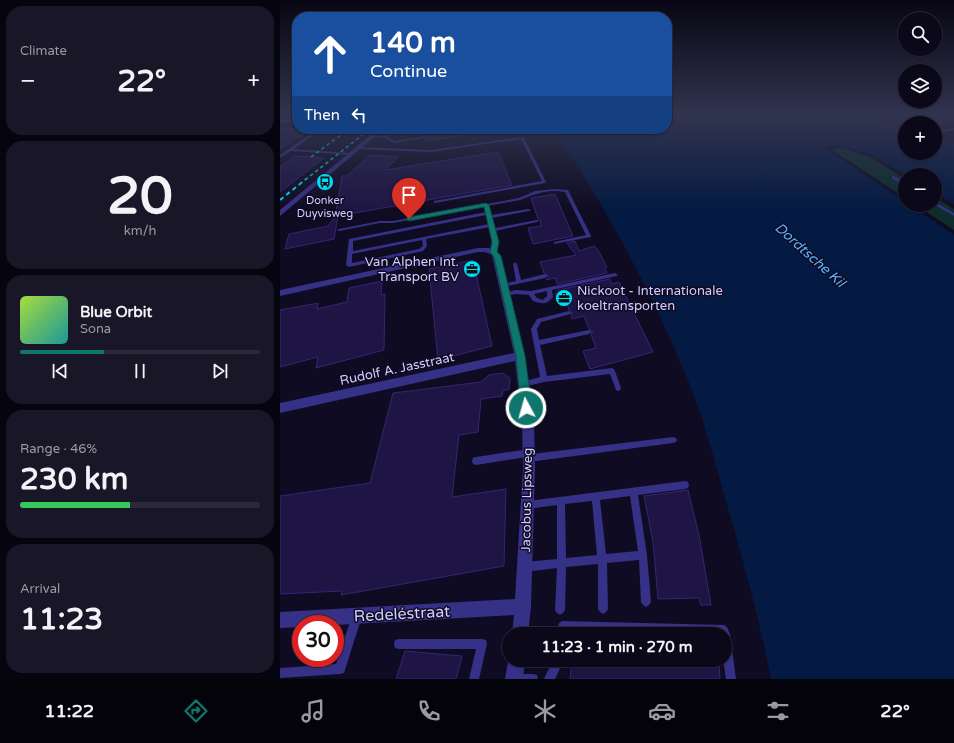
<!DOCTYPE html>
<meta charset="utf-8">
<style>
:root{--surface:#0b081a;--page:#191627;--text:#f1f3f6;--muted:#9a9aa2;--line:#2b2939;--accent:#0f766e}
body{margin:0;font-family:"Varela Round",sans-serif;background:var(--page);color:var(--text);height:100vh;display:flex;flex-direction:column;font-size:15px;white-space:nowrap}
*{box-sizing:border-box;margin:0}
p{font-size:13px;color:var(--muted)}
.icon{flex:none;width:22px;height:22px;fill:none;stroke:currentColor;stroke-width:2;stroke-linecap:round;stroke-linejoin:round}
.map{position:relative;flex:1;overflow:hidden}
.details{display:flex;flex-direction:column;gap:6px;padding:6px;background:#06040e;width:280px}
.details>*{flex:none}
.banner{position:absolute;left:12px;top:12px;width:380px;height:122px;border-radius:16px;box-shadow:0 1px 3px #0004,0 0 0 1px var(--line);background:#1a4fa0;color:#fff;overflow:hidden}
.buttons{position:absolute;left:618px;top:12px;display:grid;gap:8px}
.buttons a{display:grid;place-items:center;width:44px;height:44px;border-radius:50%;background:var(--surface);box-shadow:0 1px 3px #0004,0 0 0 1px var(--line);font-size:20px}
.speed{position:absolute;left:12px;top:615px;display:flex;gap:8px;font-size:20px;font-weight:700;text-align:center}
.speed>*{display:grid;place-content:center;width:52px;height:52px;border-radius:50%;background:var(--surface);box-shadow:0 1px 3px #0004,0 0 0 1px var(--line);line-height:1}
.speed .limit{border:6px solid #d22;background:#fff;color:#111}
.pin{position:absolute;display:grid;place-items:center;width:34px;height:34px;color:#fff;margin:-41px -17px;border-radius:50% 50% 50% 0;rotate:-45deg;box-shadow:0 0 4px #0007}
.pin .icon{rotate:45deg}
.me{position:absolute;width:44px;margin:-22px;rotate:354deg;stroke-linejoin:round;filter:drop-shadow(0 0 3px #0008)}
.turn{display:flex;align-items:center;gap:14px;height:84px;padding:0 12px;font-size:18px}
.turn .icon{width:52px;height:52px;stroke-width:2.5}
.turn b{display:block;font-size:28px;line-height:34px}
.then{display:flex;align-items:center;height:38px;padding:0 12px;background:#0003;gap:8px;font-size:15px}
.big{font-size:30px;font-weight:800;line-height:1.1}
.details .card{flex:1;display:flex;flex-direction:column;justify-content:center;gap:6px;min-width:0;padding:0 14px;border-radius:16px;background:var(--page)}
.details .dial{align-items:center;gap:0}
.dial b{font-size:52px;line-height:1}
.song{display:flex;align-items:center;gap:12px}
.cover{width:48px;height:48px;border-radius:6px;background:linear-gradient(135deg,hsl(80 70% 55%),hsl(180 70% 35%))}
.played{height:4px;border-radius:2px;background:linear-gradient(90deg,var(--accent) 35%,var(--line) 35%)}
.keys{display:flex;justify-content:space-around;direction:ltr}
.heat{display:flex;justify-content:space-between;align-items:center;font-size:22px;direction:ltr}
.charge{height:6px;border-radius:3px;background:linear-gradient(90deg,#34c759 46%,var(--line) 0)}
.trip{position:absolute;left:222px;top:627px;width:230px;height:40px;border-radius:20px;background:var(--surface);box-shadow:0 1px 3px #0004,0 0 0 1px var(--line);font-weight:800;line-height:40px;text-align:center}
.dock{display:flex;height:64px;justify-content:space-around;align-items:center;background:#04030a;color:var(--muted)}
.dock .icon{width:28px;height:28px}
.dock .on{color:var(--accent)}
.dock b{font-size:18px;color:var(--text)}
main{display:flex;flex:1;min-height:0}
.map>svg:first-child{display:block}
.green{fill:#0d2d2c}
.water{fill:#041a42}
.building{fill:#1f1545;stroke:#352574}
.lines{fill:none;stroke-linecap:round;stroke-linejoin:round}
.service{fill:#353186;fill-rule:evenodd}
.minor{fill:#353186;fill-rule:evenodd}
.rail-far1{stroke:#00ddf7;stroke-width:1.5;stroke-dasharray:3.5 3;stroke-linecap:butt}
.rail{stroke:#00ddf7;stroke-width:2;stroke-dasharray:4.5 3.5;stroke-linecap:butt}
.route{fill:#0f766e;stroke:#0a4d48}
.labels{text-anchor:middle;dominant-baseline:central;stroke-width:3;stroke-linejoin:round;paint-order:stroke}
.far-poi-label{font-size:11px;fill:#d3ccff;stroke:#0f0b22}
.poi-label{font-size:13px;fill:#d3ccff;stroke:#0f0b22;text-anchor:end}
.street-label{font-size:13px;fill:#d3ccff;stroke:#0f0b22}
.water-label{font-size:14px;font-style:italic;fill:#5ab2ff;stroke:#0f0b22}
.near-street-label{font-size:16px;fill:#d3ccff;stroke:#0f0b22}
</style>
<main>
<section class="details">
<div class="card"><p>Climate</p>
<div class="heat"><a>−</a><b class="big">22°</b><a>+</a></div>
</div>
<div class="card dial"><b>20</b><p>km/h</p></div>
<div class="card">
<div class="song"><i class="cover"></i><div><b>Blue Orbit</b><p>Sona</p></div></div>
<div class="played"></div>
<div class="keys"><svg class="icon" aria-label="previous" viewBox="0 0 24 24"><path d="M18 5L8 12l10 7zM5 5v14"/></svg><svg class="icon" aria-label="pause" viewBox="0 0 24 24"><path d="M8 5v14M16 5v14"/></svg><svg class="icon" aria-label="next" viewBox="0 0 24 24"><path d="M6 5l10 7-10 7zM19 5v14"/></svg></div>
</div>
<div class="card"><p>Range · 46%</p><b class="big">230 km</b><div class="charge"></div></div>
<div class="card"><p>Arrival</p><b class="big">11:23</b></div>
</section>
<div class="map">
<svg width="674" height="679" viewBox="0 0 674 679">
<rect width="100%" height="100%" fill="#0f0b22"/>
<!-- green -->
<g class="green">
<path d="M561,148L590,157L625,179V198L551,149Z"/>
<path d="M655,197L674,209V230L636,205H655Z"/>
</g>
<!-- water -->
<path class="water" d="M387,115H589L625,130V153H655V140L674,143V204L655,193V175H626L594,156L564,146H542L625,202V205H630L674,235V679H491C479,616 461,553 443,491C432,451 421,409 404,371C369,287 324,204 273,129H387Z"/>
<!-- building -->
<g class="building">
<path d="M0,129H31L0,149Z"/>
<path d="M144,129H190L191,134L146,141L145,139L148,137L145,135Z"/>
<path d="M218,152L232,185L58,216L54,239L5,249L9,234L48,226L55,217L62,176H67L90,155L118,157L105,170Z"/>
<path d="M15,156L44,158L0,192V167Z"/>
<path d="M275,194L293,236L253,244L248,228L261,226L260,220L258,219L251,198Z"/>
<path d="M295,241L299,251L314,246L318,250L327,267L325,268L327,273L277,284L275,278L266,280L269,276L264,273L260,262L296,255L287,243Z"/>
<path d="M193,260L212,346L158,360L149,269Z"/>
<path d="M330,279L332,284L339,282L373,352L310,369L303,351L316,348L311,334L313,332L309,329L304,316L292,319L291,316L293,313L289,310L286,300L282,302L281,297L275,294L278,290Z"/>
<path d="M102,281L101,295L105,294L104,350L36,368L38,357L0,367V310L38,303L37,309L67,302L69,288Z"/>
<path d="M223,373L230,378L229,390H223L222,396L201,399L198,432L179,435L172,497L226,489L224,566L61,595L62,591L0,594V496L90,483L113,393L201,382L209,375Z"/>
<path d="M408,490L419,535L431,605H421L419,598L378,599L373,542L364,496Z"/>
<path d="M125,651L182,656L176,679H116Z"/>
<path d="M292,660H439L440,679H290Z"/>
</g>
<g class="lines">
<!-- service -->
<g class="service">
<rect x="0" y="120" width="17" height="2"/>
<path d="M674,128V130L655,133V131Z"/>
<path d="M38,129H42L14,149L71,153L73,154L72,155L11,151L0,158V155Z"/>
<path d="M114,129H118L108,137L115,141L145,136L147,137L114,143L105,138L92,137L90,136L92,135L105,136Z"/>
<path d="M242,137L244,138L266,182L265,183L155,203H154V201L262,181L241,139L151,152L78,149L76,148L78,147L151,150Z"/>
<path d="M612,176H614L625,183V186L612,178Z"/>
<path d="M275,189L288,190L311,236V237L274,244V242L306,235L285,192C267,189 256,194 240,200L113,223H100L59,231L57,230L59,229L100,221H113L239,198L255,191Z"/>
<path d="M655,202L674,213V216L655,205Z"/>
<path d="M205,208H209L211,215L249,209L251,210L249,211L212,218L215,228L257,220L259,221L257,222L215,231L218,242L215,252L213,253L211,252L214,242L210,227L146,239L147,246L143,251L69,267L66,265L69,239L206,212ZM206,215L209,224L73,251V241ZM142,240L143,246L139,249L72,263V254Z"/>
<path d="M235,262L237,264L241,280L265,274L268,276L265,278L224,287L222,286L221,285L222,284L236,281L233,264Z"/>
<path d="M335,273L338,275L337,276L272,290L273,297C266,305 263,304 253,301L249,295L236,294L226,296L223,294L224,293L236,290L251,291ZM267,291V296L263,300L257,298L254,294Z"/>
<path d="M289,311L292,313L291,314L261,322L257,329L259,340L309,330L312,332L309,334L260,345L267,376L332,368L334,369L335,371L341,388L340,390L338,391L336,390L330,374L264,382L244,387L242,386L241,384L242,382L260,377L251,329L257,319Z"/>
<path d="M393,437L396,438L397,440L396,442L393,443L249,462L246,461V457L196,465L193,464L192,461L193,458L196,457L249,449L252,450V454Z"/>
<path d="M405,481L408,482L409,485L408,488L405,489L358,495L367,555L371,602L369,605L366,607L363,605L361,602L359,560L327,563L328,609L326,612L323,614L320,612L318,609V564L286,567L285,610L283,613L280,615L277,613L275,610L277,568L245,572L242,570L240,567L242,564L245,562L277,559V505L248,509L245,508L244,505L245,502L248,501ZM350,496L358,551L326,554L320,500ZM312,501L317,555L286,558L285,504Z"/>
<path d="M77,611L80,613L82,616L64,673L60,674L0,678V668L56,664L72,616L74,613Z"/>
<path d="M282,621L444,625L447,627L450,634L456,679H446L443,660H445V634L286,631V634H276L279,623Z"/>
<path d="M119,639H202L206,640L207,644L199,679H189L196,649H119L115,648L114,644L115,640Z"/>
<path d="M273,660H284L275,679H264Z"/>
<path d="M238,674H253L257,675L258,679H233L234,675Z"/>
</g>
<!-- minor -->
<g class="minor">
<path d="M98,129H104L0,216V210Z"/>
<path d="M198,248H209L220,254L245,356L254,420L255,467L251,607L248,634H232L234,615L55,625L21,624V627L0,628V612L235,599L243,467L242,420L235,361L0,413V403L234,353L212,255L205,252H198L0,296V290Z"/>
<path d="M229,656V660H245L243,679H225Z"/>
</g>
<!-- rail-far1 -->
<g class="rail-far1">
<path d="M31,157L69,129"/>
<path d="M25,180L90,129"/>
</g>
<!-- rail -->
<path class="rail" d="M0,200L26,179"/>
</g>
<!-- sky -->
<linearGradient id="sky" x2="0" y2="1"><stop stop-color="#080613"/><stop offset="0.55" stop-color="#31344f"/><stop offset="1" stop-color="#31344f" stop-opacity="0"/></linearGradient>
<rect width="674" height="210" fill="url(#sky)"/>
<!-- route -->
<path class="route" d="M206,203L209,205L219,242L217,252L221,256L245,356L252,408L250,412L246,413L243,412L241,408L236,356L214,257L210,252L212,242L204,207L129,221L125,219L129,217Z"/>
<!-- icons -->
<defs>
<g id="bus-disc" transform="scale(0.9)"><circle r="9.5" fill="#00ddf7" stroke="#0f0b22"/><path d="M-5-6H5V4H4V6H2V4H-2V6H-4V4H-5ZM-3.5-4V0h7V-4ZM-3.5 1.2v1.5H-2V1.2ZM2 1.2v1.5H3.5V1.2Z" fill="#111"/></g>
<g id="office-disc" transform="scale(0.9)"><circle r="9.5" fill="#00ddf7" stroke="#0f0b22"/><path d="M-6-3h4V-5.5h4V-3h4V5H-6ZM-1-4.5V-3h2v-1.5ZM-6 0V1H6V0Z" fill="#111"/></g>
</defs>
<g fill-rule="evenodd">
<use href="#bus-disc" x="45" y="182"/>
<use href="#office-disc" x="192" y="269"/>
<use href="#office-disc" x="284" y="298"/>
</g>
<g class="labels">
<!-- far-poi labels -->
<g class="far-poi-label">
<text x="45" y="200">Donker<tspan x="45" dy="13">Duyvisweg</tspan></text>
</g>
<!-- poi labels -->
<g class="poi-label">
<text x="179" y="262">Van Alphen Int.<tspan x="179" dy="15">Transport BV</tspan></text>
<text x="297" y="291" text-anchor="start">Nickoot - Internationale<tspan x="297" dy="15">koeltransporten</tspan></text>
</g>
<!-- street labels -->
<g class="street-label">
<text transform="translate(117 369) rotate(-12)">Rudolf A. Jasstraat</text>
<text transform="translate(247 500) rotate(-89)">Jacobus Lipsweg</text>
</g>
<!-- water labels -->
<g class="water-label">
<text transform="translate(530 255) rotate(42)">Dordtsche Kil</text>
</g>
<!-- near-street labels -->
<g class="near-street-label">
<text transform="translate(122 614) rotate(-3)">Redeléstraat</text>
</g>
</g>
</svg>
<div class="buttons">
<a><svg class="icon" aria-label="search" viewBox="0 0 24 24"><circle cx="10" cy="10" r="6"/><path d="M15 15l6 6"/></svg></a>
<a><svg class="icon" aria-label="layers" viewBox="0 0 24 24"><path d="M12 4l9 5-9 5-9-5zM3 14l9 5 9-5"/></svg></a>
<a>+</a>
<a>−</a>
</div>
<div class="speed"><div class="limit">30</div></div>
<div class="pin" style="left:129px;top:219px;background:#d93025"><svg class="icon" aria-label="arrive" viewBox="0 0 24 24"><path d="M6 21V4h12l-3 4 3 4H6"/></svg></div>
<svg class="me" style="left:246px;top:408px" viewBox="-20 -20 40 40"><circle r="17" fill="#0f766e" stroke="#fff" stroke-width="3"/><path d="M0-11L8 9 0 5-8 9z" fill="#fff"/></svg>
<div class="trip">11:23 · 1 min · 270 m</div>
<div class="banner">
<div class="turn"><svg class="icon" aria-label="ahead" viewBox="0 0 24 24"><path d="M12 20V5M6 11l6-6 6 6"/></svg><div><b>140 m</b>Continue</div></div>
<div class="then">Then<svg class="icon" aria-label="left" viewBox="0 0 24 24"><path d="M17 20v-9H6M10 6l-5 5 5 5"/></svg></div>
</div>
</div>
</main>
<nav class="dock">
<b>11:22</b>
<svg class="icon on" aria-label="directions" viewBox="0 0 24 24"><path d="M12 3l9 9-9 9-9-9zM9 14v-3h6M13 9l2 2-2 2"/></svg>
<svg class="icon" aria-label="music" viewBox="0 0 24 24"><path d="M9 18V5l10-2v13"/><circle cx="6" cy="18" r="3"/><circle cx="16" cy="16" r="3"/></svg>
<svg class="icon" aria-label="phone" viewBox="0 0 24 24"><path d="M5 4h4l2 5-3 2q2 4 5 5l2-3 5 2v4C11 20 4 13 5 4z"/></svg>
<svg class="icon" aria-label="climate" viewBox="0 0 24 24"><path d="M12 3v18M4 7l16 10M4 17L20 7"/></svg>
<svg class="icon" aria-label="car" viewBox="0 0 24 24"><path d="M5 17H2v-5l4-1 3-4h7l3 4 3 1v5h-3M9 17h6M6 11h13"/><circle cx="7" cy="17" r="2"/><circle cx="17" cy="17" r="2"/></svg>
<svg class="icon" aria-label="filters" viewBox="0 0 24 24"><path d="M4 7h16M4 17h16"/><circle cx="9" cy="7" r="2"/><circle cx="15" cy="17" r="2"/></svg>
<b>22°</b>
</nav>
